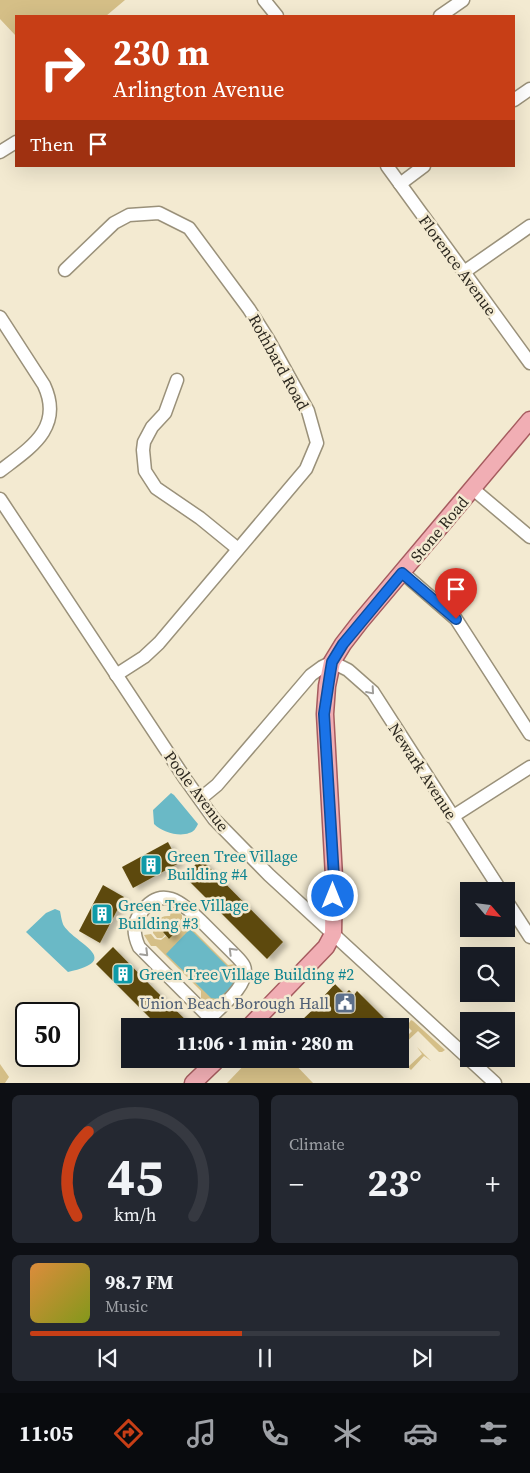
<!DOCTYPE html>
<meta charset="utf-8">
<style>
:root{--surface:#171b24;--page:#242831;--text:#f1f3f6;--muted:#9ea1a6;--line:#363941;--accent:#c73e16}
body{margin:0;font-family:"Source Serif 4",serif;background:var(--page);color:var(--text);height:100vh;display:flex;flex-direction:column;font-size:19px;white-space:nowrap}
*{box-sizing:border-box;margin:0}
p{font-size:16px;color:var(--muted)}
.icon{flex:none;width:28px;height:28px;fill:none;stroke:currentColor;stroke-width:2;stroke-linecap:round;stroke-linejoin:round}
.map{position:relative;height:1083px;overflow:hidden}
.drawer{display:flex;flex-direction:column;gap:12px;padding:12px;background:#0d0f14;flex:1}
.drawer>*{flex:none}
.top-card{position:absolute;left:15px;top:15px;width:500px;height:152px;border-radius:0px;box-shadow:0 5px 20px #0002;background:#c73e16;color:#fff;overflow:hidden}
.needle{width:32px;rotate:118deg}
.tools{position:absolute;left:460px;top:882px;display:grid;gap:10px}
.tools a{display:grid;place-items:center;width:55px;height:55px;border-radius:0px;background:var(--surface);box-shadow:0 5px 20px #0002;font-size:25px}
.speed{position:absolute;left:15px;top:1002px;display:flex;gap:10px;font-size:25px;font-weight:700;text-align:center}
.speed>*{display:grid;place-content:center;width:65px;height:65px;border-radius:50%;background:var(--surface);box-shadow:0 5px 20px #0002;line-height:1}
.speed .limit{border:2px solid #111;border-radius:8px;background:#fff;color:#111}
.pin{position:absolute;display:grid;place-items:center;width:42px;height:42px;color:#fff;margin:-51px -21px;border-radius:50% 50% 50% 0;rotate:-45deg;box-shadow:0 0 5px #0007}
.pin .icon{rotate:45deg}
.me{position:absolute;width:55px;margin:-28px;rotate:0deg;stroke-linejoin:round;filter:drop-shadow(0 0 4px #0008)}
.turn{display:flex;align-items:center;gap:18px;height:105px;padding:0 15px;font-size:22px}
.turn .icon{width:65px;height:65px;stroke-width:2.5}
.turn b{display:block;font-size:35px;line-height:42px}
.then{display:flex;align-items:center;height:48px;padding:0 15px;background:#0003;gap:10px;font-size:19px}
.big{font-size:38px;font-weight:800;line-height:1.1}
.drawer .card{flex:1;display:flex;flex-direction:column;justify-content:center;gap:8px;min-width:0;padding:0 18px;border-radius:8px;background:var(--page)}
.drawer .dial{align-items:center;gap:0}
.dial svg{height:130px;overflow:visible;fill:none;stroke:var(--line);stroke-width:7;stroke-linecap:round;text-anchor:middle}
.dial text{fill:var(--text);stroke:none}
.song{display:flex;align-items:center;gap:15px}
.cover{width:60px;height:60px;border-radius:8px;background:linear-gradient(135deg,hsl(30 70% 55%),hsl(70 70% 35%))}
.played{height:5px;border-radius:2px;background:linear-gradient(90deg,var(--accent) 45%,var(--line) 45%)}
.keys{display:flex;justify-content:space-around;direction:ltr}
.heat{display:flex;justify-content:space-between;align-items:center;font-size:28px;direction:ltr}
.drawer .tiles{flex:1;display:grid;gap:12px;grid-template-columns:1fr 1fr}
.card:last-child{grid-column:span 2}
.trip{position:absolute;left:121px;top:1018px;width:288px;height:50px;border-radius:0px;background:var(--surface);box-shadow:0 5px 20px #0002;font-weight:800;line-height:50px;text-align:center}
.menu{display:flex;height:80px;justify-content:space-around;align-items:center;background:#090b0e;color:var(--muted)}
.menu .icon{width:35px;height:35px}
.menu .current{color:var(--accent)}
.menu b{font-size:22px;color:var(--text)}
.map>svg:first-child{display:block}
.green{fill:#d5bf87}
.water{fill:#6ab9c6}
.building{fill:#5d490b;filter:url(#shadow)}
.lines{fill:none;stroke-linecap:round;stroke-linejoin:round}
.minor-casing{stroke:#9a917a;stroke-width:15}
.major-casing{stroke:#a65c5f;stroke-width:19}
.minor{stroke:#fff;stroke-width:12}
.major{stroke:#f1aeb4;stroke-width:16}
.oneway{stroke:#a09e9a}
.route-casing{stroke:#114b97;stroke-width:12}
.route{stroke:#1a73e8;stroke-width:9}
.labels{text-anchor:middle;dominant-baseline:central;stroke-width:5;stroke-linejoin:round;paint-order:stroke}
.street-label{font-size:16px;fill:#2c281f;stroke:#f3ead1}
.culture-label{font-size:16px;fill:#0d838f;stroke:#f3ead1;text-anchor:start}
.service-label{font-size:16px;fill:#4e5e75;stroke:#f3ead1;text-anchor:end}
</style>
<div class="map">
<svg width="530" height="1083" viewBox="0 0 530 1083">
<defs>
<filter id="shadow"><feDropShadow dx="5.5" dy="3" stdDeviation="2.5" flood-color="#0004"/></filter>
</defs>
<rect width="100%" height="100%" fill="#f3ead1"/>
<!-- green -->
<g class="green">
<path d="M0,0H125L106,16H16V36L0,19Z"/>
<path d="M172,907L182,915V919L228,965L235,964C247,978 223,1000 211,1006L201,999V991L156,946H151L144,935L151,934L155,939L161,940L166,936L169,939L175,933L169,926L163,932L165,935L162,938H157L153,933C153,923 159,915 170,916Z"/>
<path d="M411,1020L413,1021L445,1050L442,1052H439L418,1031L400,1048V1043L412,1031L407,1026Z"/>
<path d="M417,1047L431,1061L424,1056L411,1070L408,1067L422,1054Z"/>
<path d="M250,1059H290L313,1083H227Z"/>
<path d="M0,1064L9,1077L5,1083H0Z"/>
</g>
<!-- water -->
<g class="water">
<path d="M171,793L174,795L198,824C196,828 194,832 189,833C179,837 162,832 154,824L153,810Z"/>
<path d="M55,909L60,911C61,916 62,923 64,926C76,944 124,960 68,972L26,932L46,913Z"/>
<path d="M190,929L229,968L232,966C244,979 227,990 218,999L211,998L208,995L166,954Z"/>
</g>
<!-- building -->
<g class="building">
<path d="M168,842L179,863L133,888L122,867Z"/>
<path d="M201,859L283,942L267,959L184,876Z"/>
<path d="M103,885L124,897L100,943L79,931Z"/>
<path d="M169,926L176,932L169,939L163,932Z"/>
<path d="M113,947L155,990L192,1026H158L96,964Z"/>
<path d="M335,984L345,994L349,990L354,995L357,991L384,1018L380,1021L386,1026H305L300,1022L324,999L322,998Z"/>
</g>
<g class="lines">
<!-- minor casing -->
<g class="minor-casing">
<g id="minor">
<path d="M264,0L277,16"/>
<path d="M440,16L463,0"/>
<path d="M514,100L530,89"/>
<path d="M0,152L16,142"/>
<path d="M387,166L530,363"/>
<path d="M400,184L424,166"/>
<path d="M65,270L114,223L129,215L159,213L189,228L249,309L268,339L308,411L317,443L306,469L159,643L144,657L116,675"/>
<path d="M464,272L530,226"/>
<path d="M0,317L44,385C64,428 30,448 0,471"/>
<path d="M177,380L165,413L152,427L144,442L143,450L145,471L156,488L200,518L238,549"/>
<path d="M473,489L530,537"/>
<path d="M0,499L186,780L214,819L269,875L469,1059"/>
<path d="M403,573L456,619L530,734"/>
<path d="M200,799L217,785L311,675L322,667L332,662L348,670L373,692L501,891"/>
<path d="M452,817L530,767"/>
<path d="M506,900L530,937"/>
<path d="M210,1018C221,1007 251,983 244,966C242,962 239,959 236,956C225,945 214,934 203,923C183,904 162,882 140,914C132,924 134,936 139,947L218,1026"/>
<path d="M469,1059L495,1083"/>
</g>
</g>
<!-- major casing -->
<g class="major-casing">
<g id="major">
<path d="M250,1026L326,947L333,934L334,877L325,714L327,686L332,662L343,644L360,622L530,420"/>
<path d="M193,1083L218,1059"/>
</g>
</g>
<!-- minor -->
<use href="#minor" class="minor"/>
<!-- major -->
<use href="#major" class="major"/>
</g>
<!-- one-way arrows -->
<defs><path id="oneway-chevron" d="M-2-3.5L2.5 0L-2 3.5" fill="none" stroke-width="1.6" stroke-linecap="round" stroke-linejoin="round" transform="scale(1.25)"/></defs>
<g class="oneway">
<use href="#oneway-chevron" transform="translate(371 691) rotate(49)"/>
<use href="#oneway-chevron" transform="translate(232 951) rotate(-135)"/>
<use href="#oneway-chevron" transform="translate(145 953) rotate(45)"/>
</g>
<g class="lines">
<!-- route casing -->
<g class="route-casing">
<path id="route" d="M333,896L334,878L324,714L330,674L332,662L343,644L402,573L456,619"/>
</g>
<!-- route -->
<use href="#route" class="route"/>
</g>
<!-- icons -->
<defs>
<g id="building-square" transform="scale(1.125)"><rect x="-9" y="-9" width="18" height="18" rx="4" fill="#0f9aa8" stroke="#f3ead1"/><path d="M-4-6H4V6H1V3H-1V6H-4ZM-2.5-4.3h1.7v1.8h-1.7ZM.8-4.3h1.7v1.8H.8ZM-2.5-1h1.7V.8h-1.7ZM.8-1h1.7V.8H.8Z" fill="#fff"/></g>
<g id="civic-square" transform="scale(1.125)"><rect x="-9" y="-9" width="18" height="18" rx="4" fill="#5c6f8a" stroke="#f3ead1"/><path d="M-.6-6.5H3V-4.5H.6V-3L4-1V1h2V6H-6V1h2V-1L-.6-3ZM-1.2 2.5V6h2.4V2.5Z" fill="#fff"/></g>
</defs>
<g fill-rule="evenodd">
<use href="#building-square" x="151" y="865"/>
<use href="#building-square" x="102" y="914"/>
<use href="#building-square" x="123" y="974"/>
<use href="#civic-square" x="345" y="1003"/>
</g>
<g class="labels">
<!-- street labels -->
<g class="street-label">
<text transform="translate(458 265) rotate(54)">Florence Avenue</text>
<text transform="translate(279 362) rotate(61)">Rothbard Road</text>
<text transform="translate(439 529) rotate(-50)">Stone Road</text>
<text transform="translate(423 771) rotate(57)">Newark Avenue</text>
<text transform="translate(197 791) rotate(53)">Poole Avenue</text>
</g>
<!-- culture labels -->
<g class="culture-label">
<text x="167" y="856">Green Tree Village<tspan x="167" dy="18">Building #4</tspan></text>
<text x="118" y="905">Green Tree Village<tspan x="118" dy="18">Building #3</tspan></text>
<text x="139" y="974">Green Tree Village Building #2</text>
</g>
<!-- service labels -->
<g class="service-label">
<text x="329" y="1003">Union Beach Borough Hall</text>
</g>
</g>
</svg>
<div class="tools">
<a><svg class="needle" viewBox="-14 -14 28 28"><path d="M0-13l5 13h-10z" fill="#e53935"/><path d="M0 13l5-13h-10z" fill="#9ea1a6"/></svg></a>
<a><svg class="icon" aria-label="search" viewBox="0 0 24 24"><circle cx="10" cy="10" r="6"/><path d="M15 15l6 6"/></svg></a>
<a><svg class="icon" aria-label="layers" viewBox="0 0 24 24"><path d="M12 4l9 5-9 5-9-5zM3 14l9 5 9-5"/></svg></a>
</div>
<div class="speed"><div class="limit">50</div></div>
<div class="pin" style="left:456px;top:619px;background:#d93025"><svg class="icon" aria-label="arrive" viewBox="0 0 24 24"><path d="M6 21V4h12l-3 4 3 4H6"/></svg></div>
<svg class="me" style="left:333px;top:896px" viewBox="-20 -20 40 40"><circle r="17" fill="#1a73e8" stroke="#fff" stroke-width="3"/><path d="M0-11L8 9 0 5-8 9z" fill="#fff"/></svg>
<div class="trip">11:06 · 1 min · 280 m</div>
<div class="top-card">
<div class="turn"><svg class="icon" aria-label="right" viewBox="0 0 24 24"><path d="M7 20v-9h11M14 6l5 5-5 5"/></svg><div><b>230 m</b>Arlington Avenue</div></div>
<div class="then">Then<svg class="icon" aria-label="arrive" viewBox="0 0 24 24"><path d="M6 21V4h12l-3 4 3 4H6"/></svg></div>
</div>
</div>
<section class="drawer">
<div class="tiles">
<div class="card dial"><svg viewBox="0 0 100 80">
<path d="M14 69A42 42 0 1 1 86 69"/>
<path d="M14 69A42 42 0 0 1 21 17" stroke="#c73e16"/>
<text x="50" y="56" font-size="32" font-weight="700">45</text>
<text x="50" y="72" font-size="11">km/h</text>
</svg></div>
<div class="card"><p>Climate</p>
<div class="heat"><a>−</a><b class="big">23°</b><a>+</a></div>
</div>
<div class="card">
<div class="song"><i class="cover"></i><div><b>98.7 FM</b><p>Music</p></div></div>
<div class="played"></div>
<div class="keys"><svg class="icon" aria-label="previous" viewBox="0 0 24 24"><path d="M18 5L8 12l10 7zM5 5v14"/></svg><svg class="icon" aria-label="pause" viewBox="0 0 24 24"><path d="M8 5v14M16 5v14"/></svg><svg class="icon" aria-label="next" viewBox="0 0 24 24"><path d="M6 5l10 7-10 7zM19 5v14"/></svg></div>
</div>
</div>
</section>
<nav class="menu">
<b>11:05</b>
<svg class="icon current" aria-label="directions" viewBox="0 0 24 24"><path d="M12 3l9 9-9 9-9-9zM9 14v-3h6M13 9l2 2-2 2"/></svg>
<svg class="icon" aria-label="music" viewBox="0 0 24 24"><path d="M9 18V5l10-2v13"/><circle cx="6" cy="18" r="3"/><circle cx="16" cy="16" r="3"/></svg>
<svg class="icon" aria-label="phone" viewBox="0 0 24 24"><path d="M5 4h4l2 5-3 2q2 4 5 5l2-3 5 2v4C11 20 4 13 5 4z"/></svg>
<svg class="icon" aria-label="climate" viewBox="0 0 24 24"><path d="M12 3v18M4 7l16 10M4 17L20 7"/></svg>
<svg class="icon" aria-label="car" viewBox="0 0 24 24"><path d="M5 17H2v-5l4-1 3-4h7l3 4 3 1v5h-3M9 17h6M6 11h13"/><circle cx="7" cy="17" r="2"/><circle cx="17" cy="17" r="2"/></svg>
<svg class="icon" aria-label="filters" viewBox="0 0 24 24"><path d="M4 7h16M4 17h16"/><circle cx="9" cy="7" r="2"/><circle cx="15" cy="17" r="2"/></svg>
</nav>
